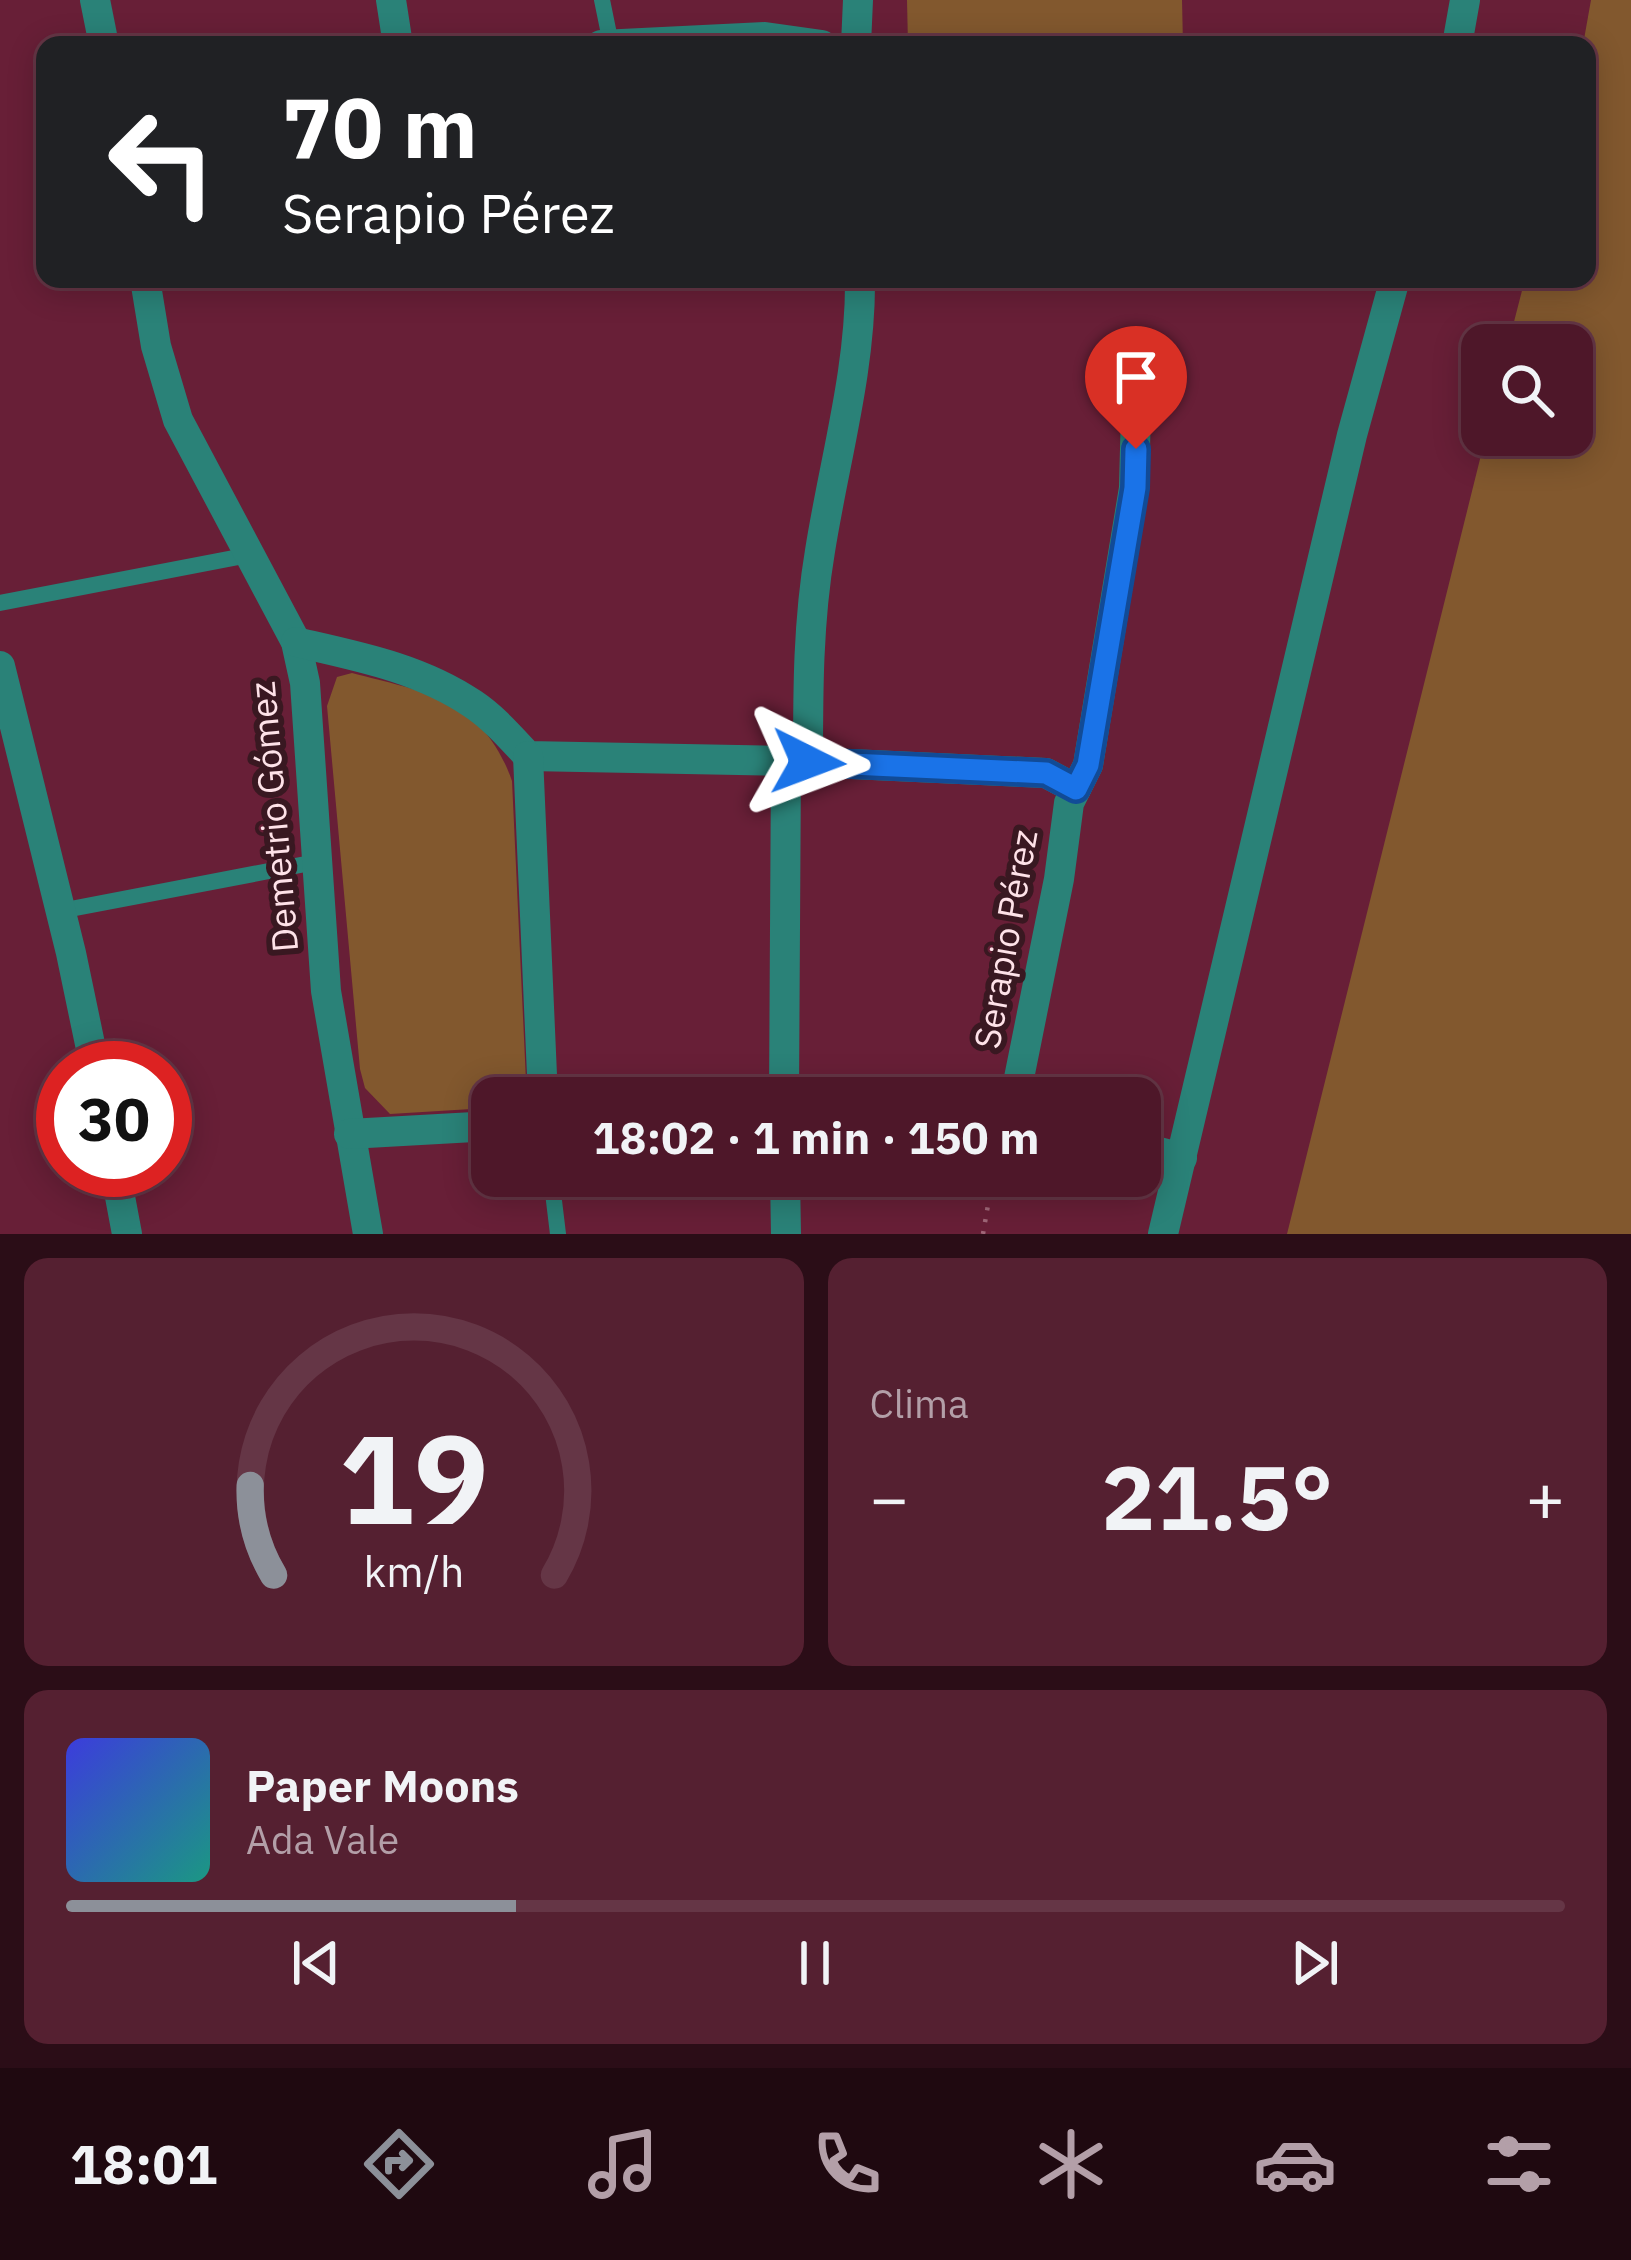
<!DOCTYPE html>
<html lang="es">
<meta charset="utf-8">
<style>
:root{--surface:#4e1729;--page:#552031;--text:#f1f3f6;--muted:#b39fa8;--line:#653646;--accent:#8c9099}
body{margin:0;font-family:"IBM Plex Sans",sans-serif;background:var(--page);color:var(--text);height:100vh;display:flex;flex-direction:column;font-size:45px;white-space:nowrap}
*{box-sizing:border-box;margin:0}
p{font-size:39px;color:var(--muted)}
.icon{flex:none;width:66px;height:66px;fill:none;stroke:currentColor;stroke-width:2;stroke-linecap:round;stroke-linejoin:round}
.map{position:relative;height:1234px;overflow:hidden}
.drawer{display:flex;flex-direction:column;gap:24px;padding:24px;background:#2b0d17;flex:1}
.drawer>*{flex:none}
.guide{position:absolute;left:36px;top:36px;width:1560px;height:252px;border-radius:24px;box-shadow:0 6px 30px #0003,0 0 0 3px var(--line);background:#202124;color:#fff;overflow:hidden}
.buttons{position:absolute;left:1461px;top:324px;display:grid;gap:24px}
.buttons a{display:grid;place-items:center;width:132px;height:132px;border-radius:24px;background:var(--surface);box-shadow:0 6px 30px #0003,0 0 0 3px var(--line);font-size:60px}
.speed{position:absolute;left:36px;top:1041px;display:flex;gap:24px;font-size:60px;font-weight:700;text-align:center}
.speed>*{display:grid;place-content:center;width:156px;height:156px;border-radius:50%;background:var(--surface);box-shadow:0 6px 30px #0003,0 0 0 3px var(--line);line-height:1}
.speed .limit{border:18px solid #d22;background:#fff;color:#111}
.pin{position:absolute;display:grid;place-items:center;width:102px;height:102px;color:#fff;margin:-123px -51px;border-radius:50% 50% 50% 0;rotate:-45deg;box-shadow:0 0 12px #0007}
.pin .icon{rotate:45deg}
.me{position:absolute;width:132px;margin:-66px;rotate:93deg;stroke-linejoin:round;filter:drop-shadow(0 0 9px #0008)}
.turn{display:flex;align-items:center;gap:42px;height:252px;padding:0 48px;font-size:54px}
.turn .icon{width:156px;height:156px;stroke-width:2.5}
.turn b{display:block;font-size:84px;line-height:102px}
.big{font-size:90px;font-weight:700;line-height:1.1}
.drawer .card{flex:1;display:flex;flex-direction:column;justify-content:center;gap:18px;min-width:0;padding:0 42px;border-radius:24px;background:var(--page)}
.drawer .dial{align-items:center;gap:0}
.dial svg{height:312px;overflow:visible;fill:none;stroke:var(--line);stroke-width:7;stroke-linecap:round;text-anchor:middle}
.dial text{fill:var(--text);stroke:none}
.song{display:flex;align-items:center;gap:36px}
.cover{width:144px;height:144px;border-radius:18px;background:linear-gradient(135deg,hsl(240 70% 55%),hsl(170 70% 35%))}
.played{height:12px;border-radius:6px;background:linear-gradient(90deg,var(--accent) 30%,var(--line) 30%)}
.keys{display:flex;justify-content:space-around;direction:ltr}
.heat{display:flex;justify-content:space-between;align-items:center;font-size:66px;direction:ltr}
.drawer .tiles{flex:1;display:grid;gap:24px;grid-template-columns:1fr 1fr}
.card:last-child{grid-column:span 2}
.trip{position:absolute;left:471px;top:1077px;width:690px;height:120px;border-radius:24px;background:var(--surface);box-shadow:0 6px 30px #0003,0 0 0 3px var(--line);font-weight:700;line-height:120px;text-align:center}
.tabs{display:flex;height:192px;justify-content:space-around;align-items:center;background:#1f0910;color:var(--muted)}
.tabs .icon{width:84px;height:84px}
.tabs .on{color:var(--accent)}
.tabs b{font-size:54px;color:var(--text)}
.map>svg:first-child{display:block}
.green{fill:#82582e}
.lines{fill:none;stroke-linecap:round;stroke-linejoin:round}
.path{stroke:#9f6778;stroke-width:4.5;stroke-dasharray:3 9;stroke-linecap:butt}
.lane{stroke:#2a8278;stroke-width:16}
.street{stroke:#2a8278;stroke-width:30}
.route-casing{stroke:#114b97;stroke-width:30}
.route{stroke:#1a73e8;stroke-width:21}
.labels{text-anchor:middle;dominant-baseline:central;stroke-width:12;stroke-linejoin:round;paint-order:stroke}
.street-label{font-size:36px;fill:#fee2e8;stroke:#391821}
</style>
<div class="map">
<svg width="1631" height="1234" viewBox="0 0 1631 1234">
<rect width="100%" height="100%" fill="#681f37"/>
<!-- green -->
<g class="green">
<path d="M907,0H1182L1183,45H908Z"/>
<path d="M1591,0H1631V1234H1287L1486,435H1572V345H1508L1525,279H1587V45H1583Z"/>
<path d="M352,673C428,693 483,699 512,781L526,1081L509,1098H492V1106L488,1108L390,1114L365,1088L360,1069L327,706L337,677Z"/>
</g>
<g class="lines">
<!-- path -->
<path class="path" d="M983,1234L993,1176"/>
<!-- lane -->
<g class="lane">
<path d="M602,0L611,44"/>
<path d="M0,603L249,555"/>
<path d="M60,911L316,862"/>
<path d="M551,1176L558,1234"/>
</g>
<!-- street -->
<g class="street">
<path d="M95,0L104,45"/>
<path d="M391,0L398,45"/>
<path d="M601,45L765,37L822,45"/>
<path d="M856,45L858,0"/>
<path d="M1457,45L1465,0"/>
<path d="M145,279L156,346L178,420L296,642L305,683L326,991L368,1234"/>
<path d="M296,642C357,656 420,668 473,704C494,718 511,738 528,756L786,761L1046,773L1076,789"/>
<path d="M0,666L71,953L95,1068"/>
<path d="M528,756L543,1098"/>
<path d="M808,762C808,691 808,622 820,551C834,462 861,370 860,279"/>
<path d="M784,1098L786,761"/>
<path d="M1015,1098L1059,879L1069,803L1088,765L1134,488L1137,371"/>
<path d="M349,1134L492,1126"/>
<path d="M1140,1147L1182,1158"/>
<path d="M115,1170L127,1234"/>
<path d="M785,1176L786,1234"/>
<path d="M1163,1234L1352,435L1395,279"/>
</g>
</g>
<g class="lines">
<!-- route casing -->
<g class="route-casing">
<path id="route" d="M808,762L1046,773L1076,789L1088,765L1135,488L1136,449"/>
</g>
<!-- route -->
<use href="#route" class="route"/>
</g>
<g class="labels">
<!-- street labels -->
<g class="street-label">
<text transform="translate(273 817) rotate(-95)">Demetrio Gómez</text>
<text transform="translate(1005 939) rotate(-80)">Serapio Pérez</text>
</g>
</g>
</svg>
<div class="buttons">
<a><svg class="icon" aria-label="search" viewBox="0 0 24 24"><circle cx="10" cy="10" r="6"/><path d="M15 15l6 6"/></svg></a>
</div>
<div class="speed"><div class="limit">30</div></div>
<div class="pin" style="left:1136px;top:449px;background:#d93025"><svg class="icon" aria-label="arrive" viewBox="0 0 24 24"><path d="M6 21V4h12l-3 4 3 4H6"/></svg></div>
<svg class="me" style="left:808px;top:762px" viewBox="-20 -20 40 40"><path d="M0-17L14 15 0 8-14 15z" fill="#1a73e8" stroke="#fff" stroke-width="4"/></svg>
<div class="trip">18:02 · 1 min · 150 m</div>
<div class="guide">
<div class="turn"><svg class="icon" aria-label="left" viewBox="0 0 24 24"><path d="M17 20v-9H6M10 6l-5 5 5 5"/></svg><div><b>70 m</b>Serapio Pérez</div></div>
</div>
</div>
<section class="drawer">
<div class="tiles">
<div class="card dial"><svg viewBox="0 0 100 80">
<path d="M14 69A42 42 0 1 1 86 69"/>
<path d="M14 69A42 42 0 0 1 8 46" stroke="#8c9099"/>
<text x="50" y="56" font-size="32" font-weight="700">19</text>
<text x="50" y="72" font-size="11">km/h</text>
</svg></div>
<div class="card"><p>Clima</p>
<div class="heat"><a>−</a><b class="big">21.5°</b><a>+</a></div>
</div>
<div class="card">
<div class="song"><i class="cover"></i><div><b>Paper Moons</b><p>Ada Vale</p></div></div>
<div class="played"></div>
<div class="keys"><svg class="icon" aria-label="previous" viewBox="0 0 24 24"><path d="M18 5L8 12l10 7zM5 5v14"/></svg><svg class="icon" aria-label="pause" viewBox="0 0 24 24"><path d="M8 5v14M16 5v14"/></svg><svg class="icon" aria-label="next" viewBox="0 0 24 24"><path d="M6 5l10 7-10 7zM19 5v14"/></svg></div>
</div>
</div>
</section>
<nav class="tabs">
<b>18:01</b>
<svg class="icon on" aria-label="directions" viewBox="0 0 24 24"><path d="M12 3l9 9-9 9-9-9zM9 14v-3h6M13 9l2 2-2 2"/></svg>
<svg class="icon" aria-label="music" viewBox="0 0 24 24"><path d="M9 18V5l10-2v13"/><circle cx="6" cy="18" r="3"/><circle cx="16" cy="16" r="3"/></svg>
<svg class="icon" aria-label="phone" viewBox="0 0 24 24"><path d="M5 4h4l2 5-3 2q2 4 5 5l2-3 5 2v4C11 20 4 13 5 4z"/></svg>
<svg class="icon" aria-label="climate" viewBox="0 0 24 24"><path d="M12 3v18M4 7l16 10M4 17L20 7"/></svg>
<svg class="icon" aria-label="car" viewBox="0 0 24 24"><path d="M5 17H2v-5l4-1 3-4h7l3 4 3 1v5h-3M9 17h6M6 11h13"/><circle cx="7" cy="17" r="2"/><circle cx="17" cy="17" r="2"/></svg>
<svg class="icon" aria-label="filters" viewBox="0 0 24 24"><path d="M4 7h16M4 17h16"/><circle cx="9" cy="7" r="2"/><circle cx="15" cy="17" r="2"/></svg>
</nav>
